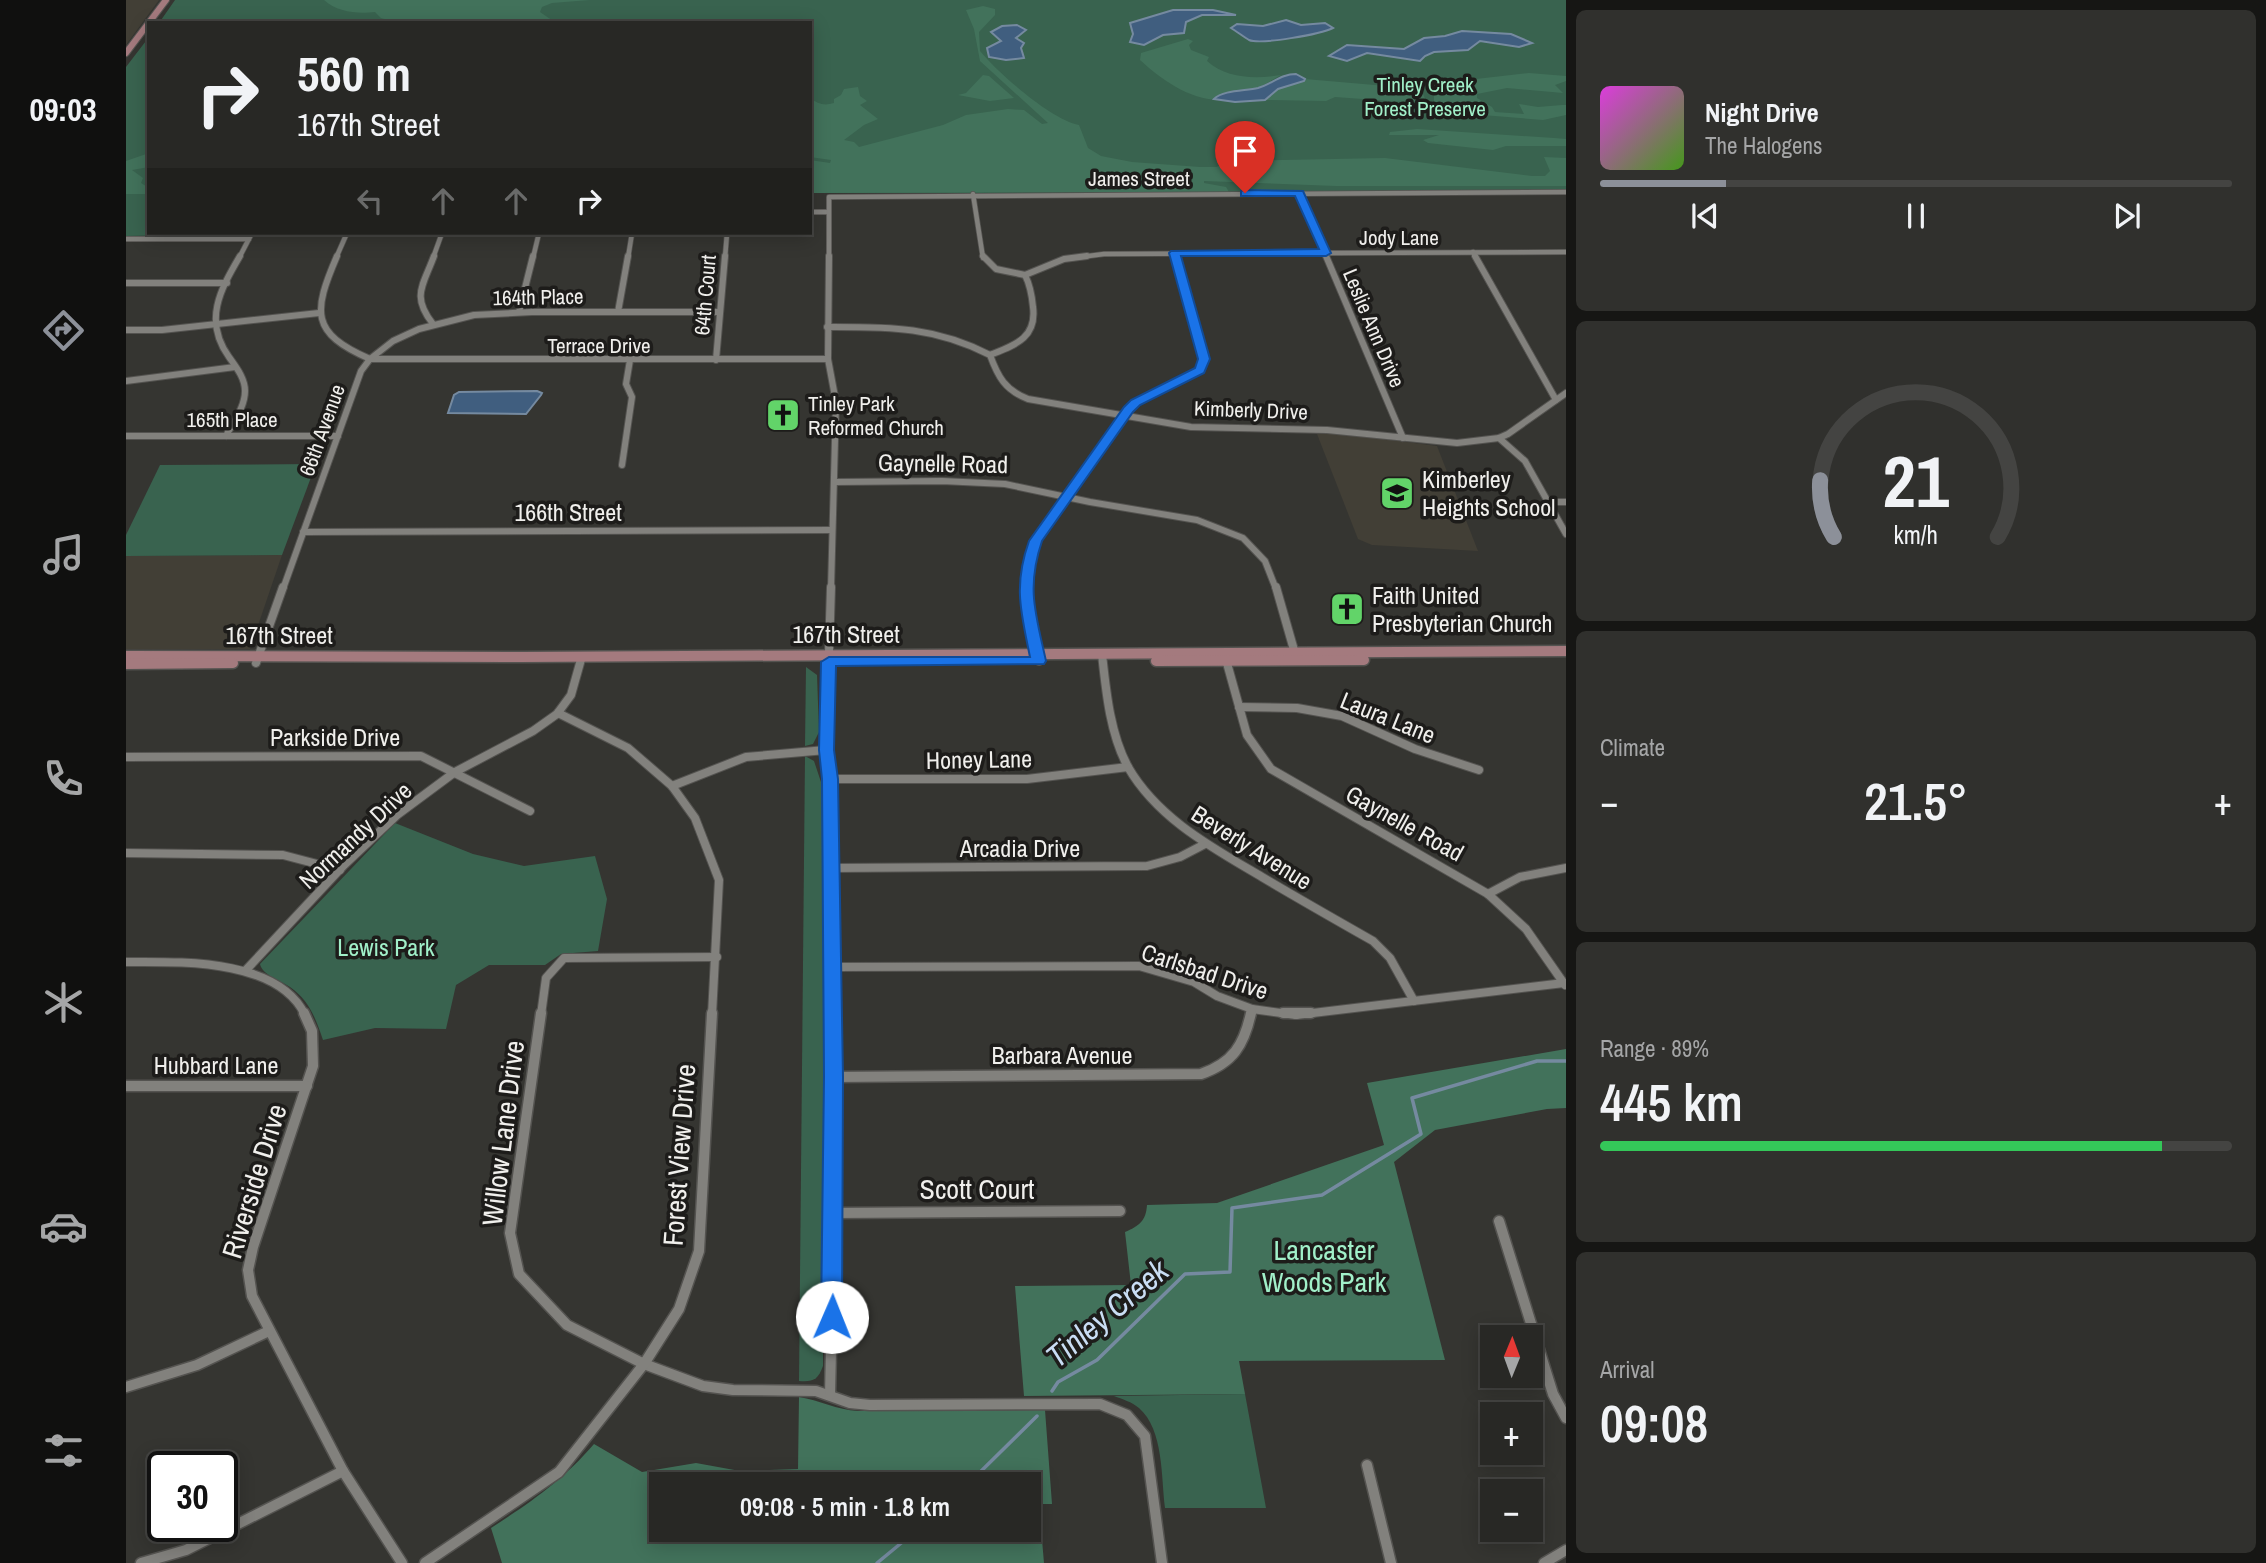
<!DOCTYPE html>
<meta charset="utf-8">
<style>
:root{--surface:#282825;--page:#30302d;--text:#f1f3f6;--muted:#a5a6a7;--line:#444442;--accent:#8c9099}
body{margin:0;font-family:"Archivo Narrow",sans-serif;background:var(--page);color:var(--text);height:100vh;display:flex;flex-direction:column;font-size:26px;white-space:nowrap}
*{box-sizing:border-box;margin:0}
p{font-size:23px;color:var(--muted)}
.icon{flex:none;width:38px;height:38px;fill:none;stroke:currentColor;stroke-width:2;stroke-linecap:round;stroke-linejoin:round}
.map{position:relative;flex:1;overflow:hidden}
.sheet{display:flex;flex-direction:column;gap:10px;padding:10px;background:#161614;width:700px}
.sheet>*{flex:none}
.top-card{position:absolute;left:21px;top:21px;width:665px;height:214px;border-radius:0px;box-shadow:0 4px 18px #0003,0 0 0 2px var(--line);background:#282825;color:var(--text);overflow:hidden}
.needle{width:46px;rotate:1deg}
.buttons{position:absolute;left:1354px;top:1325px;display:grid;gap:14px}
.buttons a{display:grid;place-items:center;width:63px;height:63px;border-radius:0px;background:var(--surface);box-shadow:0 4px 18px #0003,0 0 0 2px var(--line);font-size:35px}
.speed{position:absolute;left:21px;top:1451px;display:flex;gap:14px;font-size:35px;font-weight:700;text-align:center}
.speed>*{display:grid;place-content:center;width:91px;height:91px;border-radius:50%;background:var(--surface);box-shadow:0 4px 18px #0003,0 0 0 2px var(--line);line-height:1}
.speed .limit{border:4px solid #111;border-radius:10px;background:#fff;color:#111}
.pin{position:absolute;display:grid;place-items:center;width:60px;height:60px;color:#fff;margin:-72px -30px;border-radius:50% 50% 50% 0;rotate:-45deg;box-shadow:0 0 7px #0007}
.pin .icon{rotate:45deg}
.me{position:absolute;width:77px;margin:-38px;rotate:1deg;stroke-linejoin:round;filter:drop-shadow(0 0 5px #0008)}
.turn{display:flex;align-items:center;gap:24px;height:147px;padding:0 35px;font-size:32px}
.turn .icon{width:91px;height:91px;stroke-width:2.5}
.turn b{display:block;font-size:49px;line-height:60px}
.lanes{display:flex;align-items:center;height:66px;padding:0 35px;background:#0003;justify-content:center;gap:35px;direction:ltr}
.lanes .off{opacity:.35}
.big{font-size:52px;font-weight:600;line-height:1.1}
.sheet .widget{flex:1;display:flex;flex-direction:column;justify-content:center;gap:10px;min-width:0;padding:0 24px;border-radius:10px;background:var(--page)}
.sheet .dial{align-items:center;gap:0}
.dial svg{height:182px;overflow:visible;fill:none;stroke:var(--line);stroke-width:7;stroke-linecap:round;text-anchor:middle}
.dial text{fill:var(--text);stroke:none}
.song{display:flex;align-items:center;gap:21px}
.cover{width:84px;height:84px;border-radius:10px;background:linear-gradient(135deg,hsl(300 70% 55%),hsl(100 70% 35%))}
.played{height:7px;border-radius:4px;background:linear-gradient(90deg,var(--accent) 20%,var(--line) 20%)}
.keys{display:flex;justify-content:space-around;direction:ltr}
.heat{display:flex;justify-content:space-between;align-items:center;font-size:38px;direction:ltr}
.charge{height:10px;border-radius:5px;background:linear-gradient(90deg,#34c759 89%,var(--line) 0)}
.trip{position:absolute;left:523px;top:1472px;width:392px;height:70px;border-radius:0px;background:var(--surface);box-shadow:0 4px 18px #0003,0 0 0 2px var(--line);font-weight:600;line-height:70px;text-align:center}
main{display:flex;flex:1;min-height:0}
.tab-bar{display:flex;flex-direction:column;width:126px;justify-content:space-around;align-items:center;background:#10100f;color:var(--muted)}
.tab-bar .icon{width:49px;height:49px}
.tab-bar .selected{color:var(--accent)}
.tab-bar b{font-size:32px;color:var(--text)}
.map>svg:first-child{display:block}
.built{fill:#423f36}
.green{fill:#39634f}
.forest{fill:#42725b;fill-rule:evenodd}
.water{fill:#405e7f;stroke:#758aa0;stroke-width:2}
.lines{fill:none;stroke-linecap:round;stroke-linejoin:round}
.stream{stroke:#758aa0;stroke-width:3.5}
.street-far3-casing{stroke:#545350;stroke-width:6}
.street-far2-casing{stroke:#545350;stroke-width:8}
.street-far1-casing{stroke:#545350;stroke-width:10}
.street-casing{stroke:#545350;stroke-width:13}
.secondary-far1-casing{stroke:#545350;stroke-width:8}
.secondary-casing{stroke:#545350;stroke-width:13}
.street-far3{stroke:#82817d;stroke-width:4.5}
.street-far2{stroke:#82817d;stroke-width:6}
.street-far1{stroke:#82817d;stroke-width:8}
.street{stroke:#82817d;stroke-width:10}
.secondary-far1{stroke:#a47a7e;stroke-width:6}
.secondary{stroke:#a47a7e;stroke-width:10}
.route{fill:#1a73e8;stroke:#114b97;stroke-width:2}
.labels{text-anchor:middle;dominant-baseline:central;stroke-width:7;stroke-linejoin:round;paint-order:stroke}
.far-park-label{font-size:21px;fill:#a1f0c9;stroke:#1d1c1a}
.far-street-label{font-size:21px;fill:#f0efec;stroke:#1d1c1a}
.far-poi-label{font-size:21px;fill:#f0efec;stroke:#1d1c1a;text-anchor:start}
.street-label{font-size:24px;fill:#f0efec;stroke:#1d1c1a}
.poi-label{font-size:24px;fill:#f0efec;stroke:#1d1c1a;text-anchor:start}
.park-label{font-size:24px;fill:#a1f0c9;stroke:#1d1c1a}
.near-street-label{font-size:28px;fill:#f0efec;stroke:#1d1c1a}
.near-park-label{font-size:28px;fill:#a1f0c9;stroke:#1d1c1a}
.near-water-label{font-size:32px;font-style:italic;fill:#c9ddf4;stroke:#1d1c1a}
</style>
<main>
<nav class="tab-bar">
<b>09:03</b>
<svg class="icon selected" aria-label="directions" viewBox="0 0 24 24"><path d="M12 3l9 9-9 9-9-9zM9 14v-3h6M13 9l2 2-2 2"/></svg>
<svg class="icon" aria-label="music" viewBox="0 0 24 24"><path d="M9 18V5l10-2v13"/><circle cx="6" cy="18" r="3"/><circle cx="16" cy="16" r="3"/></svg>
<svg class="icon" aria-label="phone" viewBox="0 0 24 24"><path d="M5 4h4l2 5-3 2q2 4 5 5l2-3 5 2v4C11 20 4 13 5 4z"/></svg>
<svg class="icon" aria-label="climate" viewBox="0 0 24 24"><path d="M12 3v18M4 7l16 10M4 17L20 7"/></svg>
<svg class="icon" aria-label="car" viewBox="0 0 24 24"><path d="M5 17H2v-5l4-1 3-4h7l3 4 3 1v5h-3M9 17h6M6 11h13"/><circle cx="7" cy="17" r="2"/><circle cx="17" cy="17" r="2"/></svg>
<svg class="icon" aria-label="filters" viewBox="0 0 24 24"><path d="M4 7h16M4 17h16"/><circle cx="9" cy="7" r="2"/><circle cx="15" cy="17" r="2"/></svg>
</nav>
<div class="map">
<svg width="1440" height="1563" viewBox="0 0 1440 1563">
<rect width="100%" height="100%" fill="#353531"/>
<!-- built -->
<g class="built">
<path d="M0,0H33L0,45Z"/>
<path d="M1191,434H1219L1311,446L1352,551L1246,545L1232,539Z"/>
<path d="M156,555L124,649H0V556Z"/>
</g>
<!-- green -->
<g class="green">
<path d="M49,0H1440V192L684,193V23H33Z"/>
<path d="M23,37V233H74L73,235L0,236V67Z"/>
<path d="M190,464L156,555L0,556V535L34,465Z"/>
<path d="M680,667L691,675L693,732L687,744L679,746Z"/>
<path d="M679,756L688,761L698,791L697,1366C692,1380 687,1382 673,1381Z"/>
<path d="M269,823L347,854L398,866L469,856L481,899L472,951L435,954L419,965H363L330,985L320,1029L249,1028L197,1040C190,1019 183,1000 164,987C154,980 136,975 134,964Z"/>
<path d="M1119,1394L1140,1508H1039C1035,1477 1038,1430 1013,1408C1006,1402 996,1399 988,1396Z"/>
</g>
<!-- forest -->
<g class="forest">
<path d="M198,0H464L426,3L416,7L414,12L430,23H271L255,18L249,12C231,14 211,12 198,0Z"/>
<path d="M857,6L869,9V15L853,32L854,51C873,74 926,120 953,125L962,148L975,156L1006,162L1074,167H1090L1108,161L1259,158L1406,176H1419L1424,171L1418,157L1440,158V186H1210L1078,181V183L1100,187L1103,192L684,193V160L704,163L705,160L684,157V98C692,104 698,106 708,103V99L715,95L718,89L732,87L734,96L741,101L734,105L752,119L738,125L718,140L728,142L733,147L817,125L840,115L882,109L898,110L916,124L922,123L854,61L848,29L840,10Z"/>
<path d="M1062,39L1067,41L1063,45L1065,50L1083,57L1081,61C1101,79 1130,79 1155,75L1134,87L1088,99L1092,100C1062,99 1035,79 1014,60L1015,53Z"/>
<path d="M1403,73L1440,76V81L1429,85L1437,93L1381,88L1351,94V98L1366,107L1369,112L1398,114L1393,104L1412,107L1436,105H1440V115L1417,120L1344,114L1323,115L1316,112L1308,101V92L1329,83L1350,79Z"/>
<path d="M857,75L863,76L888,98L864,101L832,95L840,93Z"/>
<path d="M1179,79L1295,89L1300,101L1278,102L1209,97L1200,101L1139,100L1152,89Z"/>
<path d="M1291,129L1428,138L1440,139V146H1380L1367,150L1302,143L1297,140L1313,135H1263L1264,132Z"/>
<path d="M23,153V167L6,170L17,178L15,183L23,188V194H0V161Z"/>
<path d="M1440,1049V1108L1421,1109L1309,1130L1268,1162L1319,1360L1113,1361L1119,1394L898,1396L889,1286L1005,1285L999,1232C1013,1226 1020,1221 1021,1205L1091,1203L1258,1145L1241,1083Z"/>
<path d="M673,1397C693,1400 711,1410 732,1411L919,1410L926,1504H913L918,1563H376L365,1528C405,1502 436,1481 468,1444L516,1472L570,1463L614,1471L672,1469ZM536,1484H903V1530H536Z"/>
</g>
<!-- water -->
<g class="water">
<path d="M1047,10H1087L1110,15H1076L1060,22L1058,33L1037,35L1018,45L1004,42L1007,34L1004,23Z"/>
<path d="M1160,20L1175,25L1199,23L1207,28C1195,34 1135,45 1123,40C1118,37 1110,31 1105,28L1111,24L1137,26Z"/>
<path d="M891,25L900,30L890,38L898,43L895,48L898,58L880,60L863,57L861,48L875,41L865,32L876,26Z"/>
<path d="M1336,31L1385,34L1406,43L1393,47L1354,41L1342,50L1308,52L1299,56L1294,61L1241,53L1221,61L1203,56L1221,45L1278,49L1298,38L1319,36Z"/>
<path d="M1170,74L1179,79L1178,81L1152,89L1139,100L1109,102L1088,99C1097,90 1119,91 1132,88C1146,84 1155,74 1170,74Z"/>
<path d="M411,391L416,393L415,395L400,414L322,413L328,395L333,392Z"/>
</g>
<g class="lines">
<!-- stream -->
<g class="stream">
<path d="M926,1391L932,1382L971,1360L1059,1274L1104,1272L1106,1208L1196,1195L1295,1134L1286,1098L1411,1061H1440"/>
<path d="M842,1484L911,1416"/>
<path d="M751,1563L791,1530"/>
</g>
<!-- street-far3 casing -->
<g class="street-far3-casing">
<g id="street-far3">
<path d="M1173,193L1201,258"/>
<path d="M847,194L857,258"/>
<path d="M684,212H702"/>
<path d="M0,239H123"/>
<path d="M1347,252L1350,258"/>
<path d="M1049,253L1050,258"/>
<path d="M113,258L126,233"/>
<path d="M210,258L221,233"/>
<path d="M307,258L316,233"/>
<path d="M407,258L413,233"/>
<path d="M502,258L506,233"/>
<path d="M599,258L601,233"/>
<path d="M703,258V197L1440,192"/>
<path d="M947,258L978,254L1440,252"/>
</g>
</g>
<!-- street-far2 casing -->
<g class="street-far2-casing">
<g id="street-far2">
<path d="M703,256L702,359L710,402L705,589"/>
<path d="M857,256L870,269L899,275C904,285 906,296 907,307C911,338 889,345 864,355"/>
<path d="M1200,256L1277,438"/>
<path d="M1349,256L1430,400"/>
<path d="M899,275L938,259L961,256"/>
<path d="M0,283H101"/>
<path d="M393,312L407,256"/>
<path d="M492,312L502,256"/>
<path d="M307,324C285,296 297,286 308,256"/>
<path d="M701,327C762,327 808,326 864,355C872,377 879,390 902,399L1065,427L1201,430L1331,443L1373,438L1382,434L1440,393"/>
<path d="M0,330H36L193,313"/>
<path d="M244,359H702"/>
<path d="M244,359L267,341L293,329L348,315L406,312H592"/>
<path d="M590,360L599,256"/>
<path d="M0,381L109,367"/>
<path d="M0,436H212"/>
<path d="M100,436C107,422 119,407 119,391C119,378 110,367 103,357C77,321 94,290 114,256"/>
<path d="M1373,438L1399,461L1440,534"/>
<path d="M496,465L506,397L500,384L504,360"/>
<path d="M709,482L816,481L879,484L964,502L1071,520L1117,538L1139,561L1150,589"/>
<path d="M1423,502H1440"/>
<path d="M177,532L706,530"/>
<path d="M157,589L235,371L244,359C184,333 187,312 211,256"/>
<path d="M901,589L909,541L1003,410L1010,403L1074,370L1078,359L1050,256"/>
</g>
</g>
<!-- street-far1 casing -->
<g class="street-far1-casing">
<g id="street-far1">
<path d="M705,587L700,750L704,779L706,1015"/>
<path d="M901,587L903,615L913,661"/>
<path d="M1150,587L1170,657"/>
<path d="M976,654C980,691 984,734 1002,767C1032,819 1087,848 1136,877C1173,899 1210,920 1247,941L1264,958L1288,1001"/>
<path d="M1099,656L1121,735L1145,769L1362,894L1400,929L1439,985"/>
<path d="M130,663L157,587"/>
<path d="M1113,707L1171,708L1216,716L1289,749L1353,770"/>
<path d="M432,713L502,748L546,786L569,818L593,880L586,1015"/>
<path d="M0,757L295,756L404,811"/>
<path d="M704,779H901L1002,767"/>
<path d="M546,786L620,757L700,750"/>
<path d="M0,853L157,855L214,870"/>
<path d="M704,868L1021,866L1054,857L1079,844"/>
<path d="M1362,894L1394,877L1440,868"/>
<path d="M0,962C53,962 152,958 179,1015"/>
<path d="M706,967L1013,966L1068,982L1091,996L1126,1009L1170,1015"/>
<path d="M120,970L218,865L271,815L329,772L407,731L431,714L445,695L456,656"/>
<path d="M415,1015L420,978L438,958L591,957"/>
<path d="M1125,1015L1126,1009"/>
<path d="M1170,1015L1438,983"/>
</g>
</g>
<!-- street casing -->
<g class="street-casing">
<g id="street">
<path d="M178,1013L186,1031L187,1066L127,1247L122,1270L126,1296L217,1471L276,1563"/>
<path d="M415,1013L384,1233L393,1274L441,1325L518,1364L577,1386L607,1390L690,1391L724,1403L744,1405L974,1404L1001,1415L1019,1436L1036,1563"/>
<path d="M1157,1013H1185"/>
<path d="M707,1077L1075,1074C1107,1063 1118,1045 1125,1013"/>
<path d="M0,1086H181"/>
<path d="M708,1213L994,1211"/>
<path d="M1373,1221L1427,1394L1440,1418"/>
<path d="M0,1387L71,1365L143,1331"/>
<path d="M704,1395L708,1213L706,1013"/>
<path d="M1241,1465L1265,1563"/>
<path d="M15,1563L60,1550L217,1471"/>
<path d="M299,1563L433,1472L518,1364L553,1309L573,1251L586,1013"/>
<path d="M1418,1563L1440,1550"/>
</g>
</g>
<!-- secondary-far1 casing -->
<g class="secondary-far1-casing">
<path id="secondary-far1" d="M0,53L40,0"/>
</g>
<!-- secondary casing -->
<g class="secondary-casing">
<g id="secondary">
<path d="M0,656L397,657L1440,651"/>
<path d="M1030,661L1238,660"/>
<path d="M0,664L107,663"/>
</g>
</g>
<!-- street-far3 -->
<use href="#street-far3" class="street-far3"/>
<!-- street-far2 -->
<use href="#street-far2" class="street-far2"/>
<!-- street-far1 -->
<use href="#street-far1" class="street-far1"/>
<!-- street -->
<use href="#street" class="street"/>
<!-- secondary-far1 -->
<use href="#secondary-far1" class="secondary-far1"/>
<!-- secondary -->
<use href="#secondary" class="secondary"/>
</g>
<!-- route -->
<path class="route" d="M1119,190L1177,191L1205,253L1200,256H1055L1084,359L1078,373L1014,405L1007,412L916,541C900,588 910,615 920,661L918,664L710,666L708,750L712,779L717,1077L716,1317L713,1323L706,1326L698,1323L695,1317L698,1077L696,779L693,750L695,662L703,657H904C895,612 887,586 903,541L998,407L1005,400L1069,368L1072,359L1043,253L1045,251L1193,249L1169,196H1115V191Z"/>
<!-- icons -->
<defs>
<g id="church-square" transform="scale(1.75)"><rect x="-9" y="-9" width="18" height="18" rx="4" fill="#62d469" stroke="#1d1c1a"/><path d="M-1.2-6h2.4v3.5h3.3v2.4h-3.3V6h-2.4V-.1h-3.3v-2.4h3.3Z" fill="#111"/></g>
<g id="school-square" transform="scale(1.75)"><rect x="-9" y="-9" width="18" height="18" rx="4" fill="#62d469" stroke="#1d1c1a"/><path d="M0-5L7-2L0 1L-7-2ZM-4 1L0 2.5L4 1V4Q0 6-4 4Z" fill="#111"/></g>
</defs>
<g fill-rule="evenodd">
<use href="#church-square" x="657" y="415"/>
<use href="#school-square" x="1271" y="493"/>
<use href="#church-square" x="1221" y="609"/>
</g>
<g class="labels">
<!-- far-park labels -->
<g class="far-park-label">
<text x="1299" y="84">Tinley Creek<tspan x="1299" dy="24">Forest Preserve</tspan></text>
</g>
<!-- far-street labels -->
<g class="far-street-label">
<text x="1013" y="178">James Street</text>
<text x="1273" y="237">Jody Lane</text>
<text transform="translate(579 295) rotate(-85)">64th Court</text>
<text transform="translate(412 297) rotate(-1)">164th Place</text>
<text transform="translate(1248 328) rotate(67)">Leslie Ann Drive</text>
<text x="473" y="345">Terrace Drive</text>
<text transform="translate(1125 410) rotate(2)">Kimberly Drive</text>
<text x="106" y="419">165th Place</text>
<text transform="translate(196 430) rotate(-70)">66th Avenue</text>
</g>
<!-- far-poi labels -->
<g class="far-poi-label">
<text x="682" y="403">Tinley Park<tspan x="682" dy="24">Reformed Church</tspan></text>
</g>
<!-- street labels -->
<g class="street-label">
<text transform="translate(817 463) rotate(1)">Gaynelle Road</text>
<text x="442" y="512">166th Street</text>
<text x="720" y="634">167th Street</text>
<text x="153" y="635">167th Street</text>
<text transform="translate(1262 717) rotate(22)">Laura Lane</text>
<text x="209" y="737">Parkside Drive</text>
<text transform="translate(853 759) rotate(-1)">Honey Lane</text>
<text transform="translate(1279 823) rotate(29)">Gaynelle Road</text>
<text transform="translate(229 835) rotate(-43)">Normandy Drive</text>
<text transform="translate(1126 847) rotate(32)">Beverly Avenue</text>
<text x="894" y="848">Arcadia Drive</text>
<text transform="translate(1079 971) rotate(18)">Carlsbad Drive</text>
<text x="936" y="1055">Barbara Avenue</text>
<text x="90" y="1065">Hubbard Lane</text>
</g>
<!-- poi labels -->
<g class="poi-label">
<text x="1296" y="479">Kimberley<tspan x="1296" dy="28">Heights School</tspan></text>
<text x="1246" y="595">Faith United<tspan x="1246" dy="28">Presbyterian Church</tspan></text>
</g>
<!-- park labels -->
<g class="park-label">
<text x="260" y="947">Lewis Park</text>
</g>
<!-- near-street labels -->
<g class="near-street-label">
<text transform="translate(377 1133) rotate(-83)">Willow Lane Drive</text>
<text transform="translate(553 1155) rotate(-86)">Forest View Drive</text>
<text transform="translate(128 1181) rotate(-73)">Riverside Drive</text>
<text x="851" y="1189">Scott Court</text>
</g>
<!-- near-park labels -->
<g class="near-park-label">
<text x="1198" y="1250">Lancaster<tspan x="1198" dy="32">Woods Park</tspan></text>
</g>
<!-- near-water labels -->
<g class="near-water-label">
<text transform="translate(981 1313) rotate(-40)">Tinley Creek</text>
</g>
</g>
</svg>
<div class="buttons">
<a><svg class="needle" viewBox="-14 -14 28 28"><path d="M0-13l5 13h-10z" fill="#e53935"/><path d="M0 13l5-13h-10z" fill="#a5a6a7"/></svg></a>
<a>+</a>
<a>−</a>
</div>
<div class="speed"><div class="limit">30</div></div>
<div class="pin" style="left:1119px;top:193px;background:#d93025"><svg class="icon" aria-label="arrive" viewBox="0 0 24 24"><path d="M6 21V4h12l-3 4 3 4H6"/></svg></div>
<svg class="me" style="left:706px;top:1317px" viewBox="-20 -20 40 40"><circle r="19" fill="#fff"/><path d="M0-13L10 11 0 6-10 11z" fill="#1a73e8"/></svg>
<div class="trip">09:08 · 5 min · 1.8 km</div>
<div class="top-card">
<div class="turn"><svg class="icon" aria-label="right" viewBox="0 0 24 24"><path d="M7 20v-9h11M14 6l5 5-5 5"/></svg><div><b>560 m</b>167th Street</div></div>
<div class="lanes"><svg class="icon off" aria-label="left" viewBox="0 0 24 24"><path d="M17 20v-9H6M10 6l-5 5 5 5"/></svg><svg class="icon off" aria-label="ahead" viewBox="0 0 24 24"><path d="M12 20V5M6 11l6-6 6 6"/></svg><svg class="icon off" aria-label="ahead" viewBox="0 0 24 24"><path d="M12 20V5M6 11l6-6 6 6"/></svg><svg class="icon" aria-label="right" viewBox="0 0 24 24"><path d="M7 20v-9h11M14 6l5 5-5 5"/></svg></div>
</div>
</div>
<section class="sheet">
<div class="widget">
<div class="song"><i class="cover"></i><div><b>Night Drive</b><p>The Halogens</p></div></div>
<div class="played"></div>
<div class="keys"><svg class="icon" aria-label="previous" viewBox="0 0 24 24"><path d="M18 5L8 12l10 7zM5 5v14"/></svg><svg class="icon" aria-label="pause" viewBox="0 0 24 24"><path d="M8 5v14M16 5v14"/></svg><svg class="icon" aria-label="next" viewBox="0 0 24 24"><path d="M6 5l10 7-10 7zM19 5v14"/></svg></div>
</div>
<div class="widget dial"><svg viewBox="0 0 100 80">
<path d="M14 69A42 42 0 1 1 86 69"/>
<path d="M14 69A42 42 0 0 1 8 44" stroke="#8c9099"/>
<text x="50" y="56" font-size="32" font-weight="700">21</text>
<text x="50" y="72" font-size="11">km/h</text>
</svg></div>
<div class="widget"><p>Climate</p>
<div class="heat"><a>−</a><b class="big">21.5°</b><a>+</a></div>
</div>
<div class="widget"><p>Range · 89%</p><b class="big">445 km</b><div class="charge"></div></div>
<div class="widget"><p>Arrival</p><b class="big">09:08</b></div>
</section>
</main>
